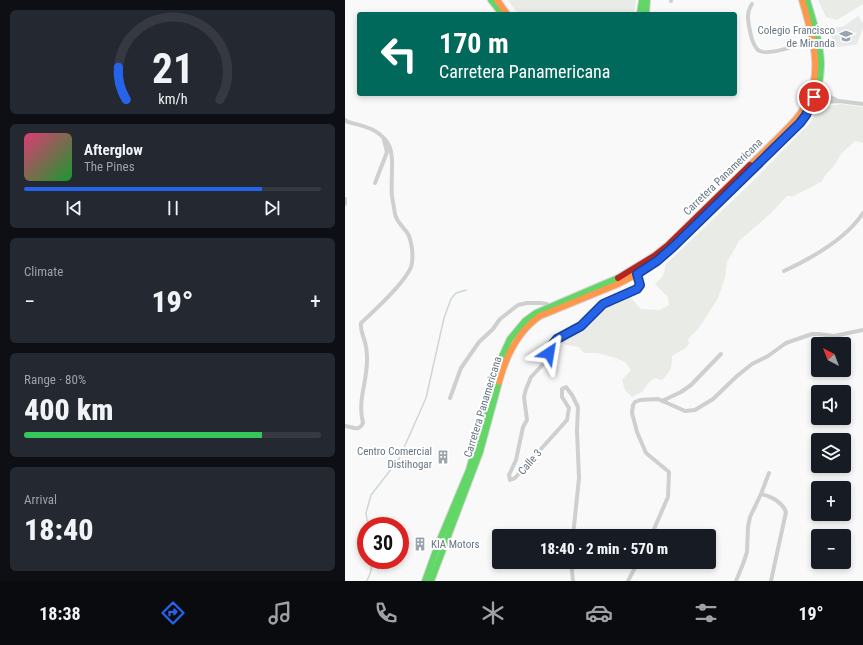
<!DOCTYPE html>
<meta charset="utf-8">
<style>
:root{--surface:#171b24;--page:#242831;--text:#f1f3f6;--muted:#9ea1a6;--line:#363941;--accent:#2563eb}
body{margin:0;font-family:"Roboto Condensed",sans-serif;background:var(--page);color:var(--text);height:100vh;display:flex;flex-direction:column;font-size:15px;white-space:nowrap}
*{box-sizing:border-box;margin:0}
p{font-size:13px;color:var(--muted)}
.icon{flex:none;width:22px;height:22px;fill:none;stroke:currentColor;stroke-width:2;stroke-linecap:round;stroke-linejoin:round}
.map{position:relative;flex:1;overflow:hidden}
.panel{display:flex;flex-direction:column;gap:10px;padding:10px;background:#0d0f14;width:345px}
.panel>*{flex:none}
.top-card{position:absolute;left:12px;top:12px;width:380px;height:84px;border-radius:4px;box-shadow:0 2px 6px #0003;background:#00695c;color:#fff;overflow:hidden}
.needle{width:26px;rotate:318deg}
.buttons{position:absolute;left:466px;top:337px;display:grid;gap:8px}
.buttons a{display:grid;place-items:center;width:40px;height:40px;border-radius:4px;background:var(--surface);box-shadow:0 2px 6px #0003;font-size:20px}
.speed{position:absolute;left:12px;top:517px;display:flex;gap:8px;font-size:20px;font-weight:700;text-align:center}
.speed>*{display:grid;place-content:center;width:52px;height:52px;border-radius:50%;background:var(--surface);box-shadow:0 2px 6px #0003;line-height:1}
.speed .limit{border:6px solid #d22;background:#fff;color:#111}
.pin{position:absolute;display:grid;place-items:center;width:34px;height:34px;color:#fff;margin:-17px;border:2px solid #fff;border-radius:50%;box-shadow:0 1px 4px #0007}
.me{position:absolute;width:44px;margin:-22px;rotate:33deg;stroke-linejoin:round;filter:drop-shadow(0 0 3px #0008)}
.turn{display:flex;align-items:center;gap:14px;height:84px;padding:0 16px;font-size:18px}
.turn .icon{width:52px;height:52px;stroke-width:2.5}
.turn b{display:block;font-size:28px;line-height:34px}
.big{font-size:30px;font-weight:800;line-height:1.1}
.panel .card{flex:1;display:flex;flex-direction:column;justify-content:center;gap:6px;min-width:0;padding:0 14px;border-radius:6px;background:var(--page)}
.panel .dial{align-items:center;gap:0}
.dial svg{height:104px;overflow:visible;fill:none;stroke:var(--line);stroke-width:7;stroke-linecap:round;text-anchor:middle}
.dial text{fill:var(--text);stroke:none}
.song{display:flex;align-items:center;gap:12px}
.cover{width:48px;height:48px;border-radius:6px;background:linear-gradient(135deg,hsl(340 70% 55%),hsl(130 70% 35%))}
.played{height:4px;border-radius:2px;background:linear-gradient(90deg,var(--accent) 80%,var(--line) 80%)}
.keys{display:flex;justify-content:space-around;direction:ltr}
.heat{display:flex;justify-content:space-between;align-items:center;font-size:22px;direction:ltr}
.charge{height:6px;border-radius:3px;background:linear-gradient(90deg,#34c759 80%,var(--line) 0)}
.trip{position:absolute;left:147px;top:529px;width:224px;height:40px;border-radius:4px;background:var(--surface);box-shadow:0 2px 6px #0003;font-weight:800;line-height:40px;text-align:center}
.dock{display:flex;height:64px;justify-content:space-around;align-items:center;background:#090b0e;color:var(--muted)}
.dock .icon{width:28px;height:28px}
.dock .selected{color:var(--accent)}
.dock b{font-size:18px;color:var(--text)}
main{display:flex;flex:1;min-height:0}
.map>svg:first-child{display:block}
.built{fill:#e8e9e9}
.green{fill:#e8ebe6}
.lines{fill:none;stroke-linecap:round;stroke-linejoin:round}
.stream{stroke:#ced6d9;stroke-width:1.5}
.fast-casing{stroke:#d5d6d7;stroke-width:8}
.slow-casing{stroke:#d5d6d7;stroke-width:8}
.jam-casing{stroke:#d5d6d7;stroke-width:8}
.street{stroke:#cecfd0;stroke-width:4}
.fast{stroke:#63d668;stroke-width:6}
.slow{stroke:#ff974d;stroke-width:6}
.jam{stroke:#b3261e;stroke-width:6}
.route-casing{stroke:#184099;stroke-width:10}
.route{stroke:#2563eb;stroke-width:7}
.labels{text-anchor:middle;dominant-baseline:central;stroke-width:4;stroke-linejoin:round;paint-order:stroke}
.poi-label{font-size:11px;fill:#657683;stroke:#fff;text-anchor:end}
.street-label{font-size:11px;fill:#657683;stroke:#fff}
</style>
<main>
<section class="panel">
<div class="card dial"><svg viewBox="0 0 100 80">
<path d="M14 69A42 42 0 1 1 86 69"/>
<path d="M14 69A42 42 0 0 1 8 44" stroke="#2563eb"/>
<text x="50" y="56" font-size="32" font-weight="700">21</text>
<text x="50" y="72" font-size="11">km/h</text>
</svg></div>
<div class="card">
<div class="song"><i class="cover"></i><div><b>Afterglow</b><p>The Pines</p></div></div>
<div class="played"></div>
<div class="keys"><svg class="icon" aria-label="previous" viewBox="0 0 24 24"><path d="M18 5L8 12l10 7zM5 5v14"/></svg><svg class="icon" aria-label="pause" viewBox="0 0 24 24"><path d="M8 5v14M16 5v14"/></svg><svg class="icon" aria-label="next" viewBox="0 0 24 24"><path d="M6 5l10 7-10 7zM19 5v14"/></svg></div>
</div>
<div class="card"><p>Climate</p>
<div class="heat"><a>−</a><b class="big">19°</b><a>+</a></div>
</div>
<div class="card"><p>Range · 80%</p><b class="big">400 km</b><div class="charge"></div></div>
<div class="card"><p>Arrival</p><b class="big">18:40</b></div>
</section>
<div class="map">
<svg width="518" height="581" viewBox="0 0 518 581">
<rect width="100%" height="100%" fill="#f9f9f9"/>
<!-- built -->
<path class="built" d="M513,16L518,23V28L512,44L489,48L485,29L499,26Z"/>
<!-- green -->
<g class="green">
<path d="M163,0H291L289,14H173Z"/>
<path d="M473,0H518V4L492,20L481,17Z"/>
<path d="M496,104L518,107V143L510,141L496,154L489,166L482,173L476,182L449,196H442L425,214L394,241L382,262L380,278L373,298L354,328L343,339L344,344L339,349L327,356C327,368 326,371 317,380L310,378L305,381L297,392L287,397L280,390L277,380L286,370L280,362L271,358L252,353H239L234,347L217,344L218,340L246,322L266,304L284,296L296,309L315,310L324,305L323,297L310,284C317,278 320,274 320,265L410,179L465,123C475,106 478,107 496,104Z"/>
</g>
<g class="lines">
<!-- stream -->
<g class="stream">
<path d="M23,526L21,513L26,495L54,459L81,398L99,318L106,299L111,293L121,290"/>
<path d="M22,581L26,571L27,560"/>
</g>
<!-- fast casing -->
<g class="fast-casing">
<g id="fast">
<path d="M146,0L157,14"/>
<path d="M295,14L297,0"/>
<path d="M301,14L302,0"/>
<path d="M387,190C400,177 413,165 426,152C453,125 477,104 476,62C475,41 468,20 462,0"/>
<path d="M80,581L94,542L124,470L154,363L165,339L180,321L191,313L273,278"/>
<path d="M86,581L135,452L154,382"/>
</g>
</g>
<!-- slow casing -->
<g class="slow-casing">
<g id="slow">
<path d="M152,0L162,14"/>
<path d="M405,165C420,150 437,135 451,119C482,82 469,41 457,0"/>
<path d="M154,382C161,356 173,331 195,316L273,284L292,274L312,261L387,190"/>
</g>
</g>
<!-- jam casing -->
<g class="jam-casing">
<path id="jam" d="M273,278L309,256L323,245L405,165"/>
</g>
<!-- street -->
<g class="street">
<path d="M326,0V1"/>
<path d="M407,4C401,13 403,21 405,31C406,37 408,44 412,49C420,59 458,43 468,39"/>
<path d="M475,81C479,94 481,95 493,101"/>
<path d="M465,107L482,102L494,101L518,104"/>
<path d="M0,120L3,122C18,126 32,128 42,142C51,154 45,181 47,196C48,202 49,208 50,214C52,223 58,226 63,234C67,242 69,258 66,267C60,283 29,311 16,323C15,330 18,335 20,342C21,346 22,352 22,357C23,381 12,399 18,423C14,432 8,427 0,426"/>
<path d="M30,183L42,152L39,140"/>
<path d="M0,199V204"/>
<path d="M439,271C467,258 501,239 518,213"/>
<path d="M105,398L116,368L134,342L148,329L155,319L173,305L182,303H196L202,304L205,307"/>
<path d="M317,401L336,392L346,385L376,354"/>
<path d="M416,494L424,473"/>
<path d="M228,536L234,478L232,431L233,407L227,395L221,387L217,389V397L224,408L222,420L170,478L165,480L164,475L171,460L178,427L182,420L179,397L181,389L186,377L203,359L204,353L208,342L215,336L236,326L258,304L292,289L295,285L292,274"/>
<path d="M306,536L323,497L324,472L301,453L292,432L287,413L288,405L290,402L295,400L313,399L340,411L350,410L368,399L392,376L407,364L423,356L441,343L467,334H474L489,336L518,330"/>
<path d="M226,562L228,581"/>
<path d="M283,581L293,562"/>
<path d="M391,581L398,564L402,552L403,527L405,517L416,494C426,496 437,502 441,512L426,581"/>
</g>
<!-- fast -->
<use href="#fast" class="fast"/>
<!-- slow -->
<use href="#slow" class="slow"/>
<!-- jam -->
<use href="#jam" class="jam"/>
</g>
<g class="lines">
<!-- route casing -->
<g class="route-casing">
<path id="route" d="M204,353L207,345L212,339L236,326L258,304L292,289L295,285L292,274L312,261L328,247L455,123L461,115L469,97"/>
</g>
<!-- route -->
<use href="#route" class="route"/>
</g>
<!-- icons -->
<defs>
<g id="school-bare" transform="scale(1.08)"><path d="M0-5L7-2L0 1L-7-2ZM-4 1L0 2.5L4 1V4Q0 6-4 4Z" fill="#99a4ac" stroke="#fff" stroke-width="2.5" paint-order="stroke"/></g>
<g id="building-bare" transform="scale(1.08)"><path d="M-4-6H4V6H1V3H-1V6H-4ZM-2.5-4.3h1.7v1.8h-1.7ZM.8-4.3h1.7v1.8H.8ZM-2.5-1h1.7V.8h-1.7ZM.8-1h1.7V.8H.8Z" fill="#99a4ac" stroke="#fff" stroke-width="2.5" paint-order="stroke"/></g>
</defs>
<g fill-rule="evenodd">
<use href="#school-bare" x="501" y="36"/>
<use href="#building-bare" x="98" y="457"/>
<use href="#building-bare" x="75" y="544"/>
</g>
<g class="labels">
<!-- poi labels -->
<g class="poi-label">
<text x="490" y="30">Colegio Francisco<tspan x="490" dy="13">de Miranda</tspan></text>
<text x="87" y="451">Centro Comercial<tspan x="87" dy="13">Distihogar</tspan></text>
<text x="86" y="544" text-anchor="start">KIA Motors</text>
</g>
<!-- street labels -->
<g class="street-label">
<text transform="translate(378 177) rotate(-44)">Carretera Panamericana</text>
<text transform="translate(138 407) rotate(-73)">Carretera Panamericana</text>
<text transform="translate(185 462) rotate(-49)">Calle 3</text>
</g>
</g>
</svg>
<div class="buttons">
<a><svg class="needle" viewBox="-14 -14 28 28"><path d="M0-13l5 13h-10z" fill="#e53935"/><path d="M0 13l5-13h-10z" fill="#9ea1a6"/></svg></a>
<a><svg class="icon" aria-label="sound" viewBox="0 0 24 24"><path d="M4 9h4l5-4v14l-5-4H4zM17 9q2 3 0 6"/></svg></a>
<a><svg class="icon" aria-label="layers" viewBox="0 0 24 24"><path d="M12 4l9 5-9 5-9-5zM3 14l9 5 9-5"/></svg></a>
<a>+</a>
<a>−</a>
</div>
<div class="speed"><div class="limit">30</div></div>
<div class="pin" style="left:469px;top:97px;background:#d93025"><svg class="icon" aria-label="arrive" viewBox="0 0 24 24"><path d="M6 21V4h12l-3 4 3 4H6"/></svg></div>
<svg class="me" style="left:204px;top:353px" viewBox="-20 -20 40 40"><path d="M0-17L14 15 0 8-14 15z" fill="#2563eb" stroke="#fff" stroke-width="4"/></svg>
<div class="trip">18:40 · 2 min · 570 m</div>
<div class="top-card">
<div class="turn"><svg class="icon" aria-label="left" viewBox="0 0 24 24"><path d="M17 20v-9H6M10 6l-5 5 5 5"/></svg><div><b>170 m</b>Carretera Panamericana</div></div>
</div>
</div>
</main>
<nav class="dock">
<b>18:38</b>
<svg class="icon selected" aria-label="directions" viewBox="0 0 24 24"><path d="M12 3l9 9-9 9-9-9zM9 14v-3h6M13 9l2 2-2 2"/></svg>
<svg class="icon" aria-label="music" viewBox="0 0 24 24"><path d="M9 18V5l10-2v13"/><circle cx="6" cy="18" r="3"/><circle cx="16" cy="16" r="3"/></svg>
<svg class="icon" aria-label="phone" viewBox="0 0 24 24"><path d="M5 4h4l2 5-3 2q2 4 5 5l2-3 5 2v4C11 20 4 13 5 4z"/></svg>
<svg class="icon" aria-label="climate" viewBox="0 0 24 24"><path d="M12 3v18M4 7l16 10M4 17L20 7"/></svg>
<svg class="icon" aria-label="car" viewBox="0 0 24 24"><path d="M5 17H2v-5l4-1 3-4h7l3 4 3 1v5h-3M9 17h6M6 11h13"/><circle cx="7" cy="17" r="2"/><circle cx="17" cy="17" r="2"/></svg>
<svg class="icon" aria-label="filters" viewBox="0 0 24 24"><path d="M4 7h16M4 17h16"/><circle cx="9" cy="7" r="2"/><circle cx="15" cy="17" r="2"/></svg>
<b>19°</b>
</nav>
